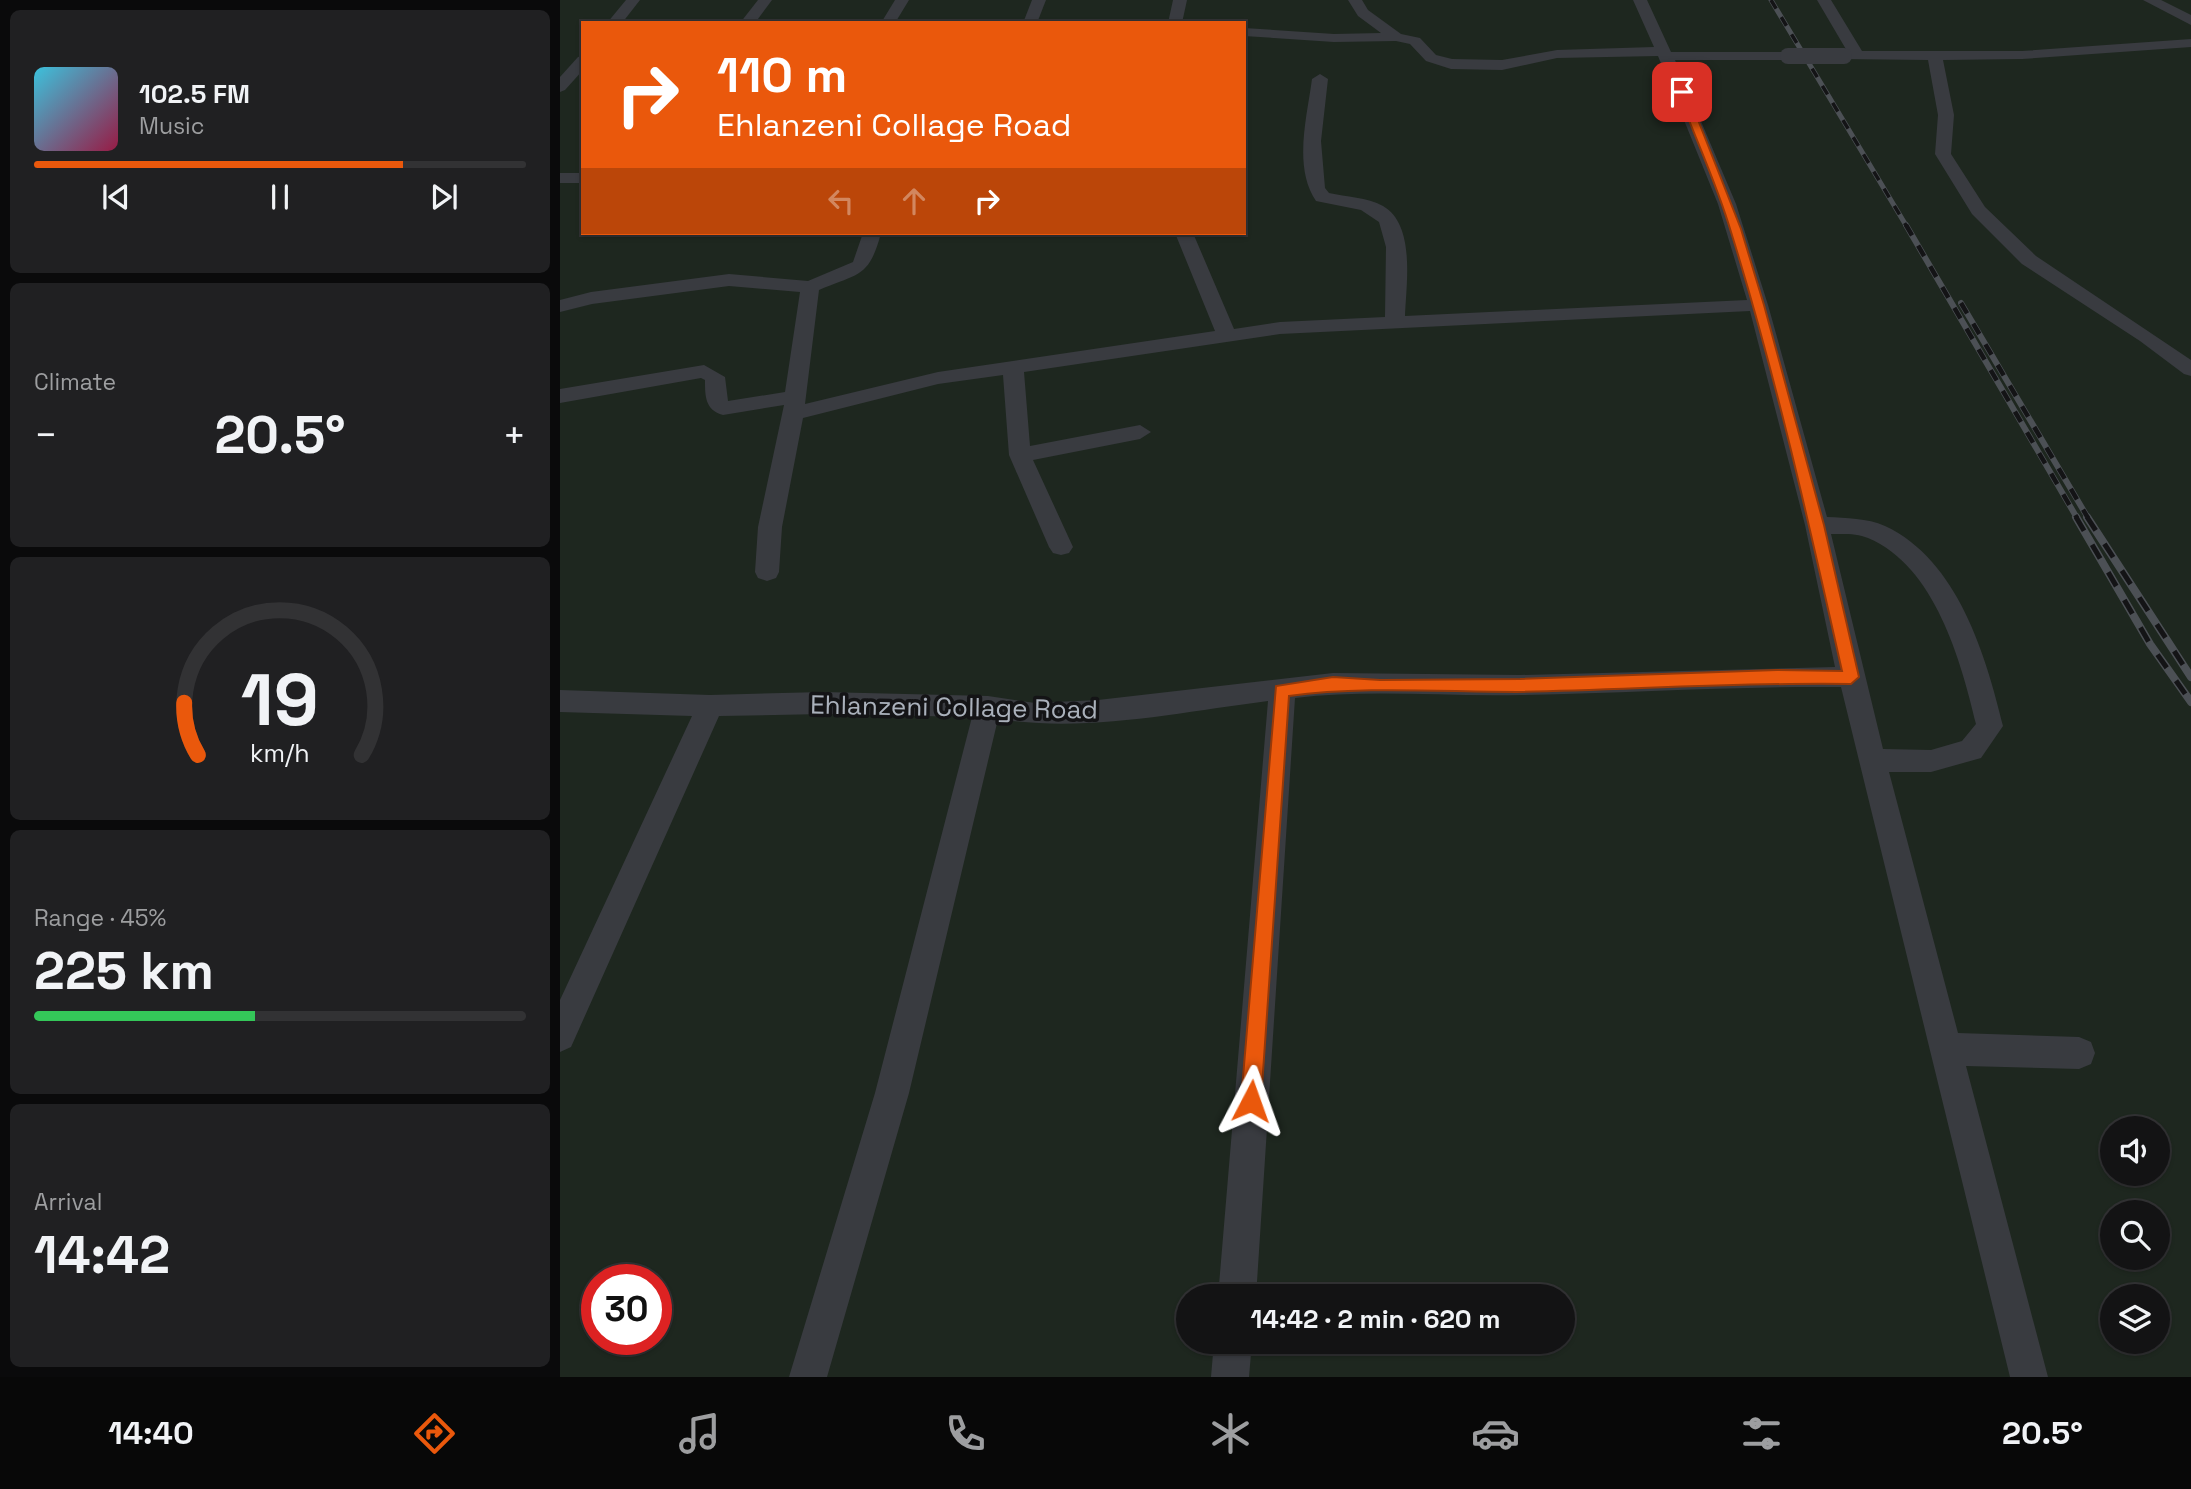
<!DOCTYPE html>
<meta charset="utf-8">
<style>
:root{--surface:#131314;--page:#202022;--text:#f1f3f6;--muted:#9d9ea0;--line:#323234;--accent:#ea580c}
body{margin:0;font-family:"Space Grotesk",sans-serif;background:var(--page);color:var(--text);height:100vh;display:flex;flex-direction:column;font-size:26px;white-space:nowrap}
*{box-sizing:border-box;margin:0}
p{font-size:23px;color:var(--muted)}
.icon{flex:none;width:38px;height:38px;fill:none;stroke:currentColor;stroke-width:2;stroke-linecap:round;stroke-linejoin:round}
.map{position:relative;flex:1;overflow:hidden}
.side{display:flex;flex-direction:column;gap:10px;padding:10px;background:#0a0a0b;width:560px}
.side>*{flex:none}
.banner{position:absolute;left:21px;top:21px;width:665px;height:214px;border-radius:0px;box-shadow:0 2px 5px #0004,0 0 0 2px var(--line);background:#ea580c;color:#fff;overflow:hidden}
.tools{position:absolute;left:1540px;top:1116px;display:grid;gap:14px}
.tools a{display:grid;place-items:center;width:70px;height:70px;border-radius:50%;background:var(--surface);box-shadow:0 2px 5px #0004,0 0 0 2px var(--line);font-size:35px}
.speed{position:absolute;left:21px;top:1264px;display:flex;gap:14px;font-size:35px;font-weight:700;text-align:center}
.speed>*{display:grid;place-content:center;width:91px;height:91px;border-radius:50%;background:var(--surface);box-shadow:0 2px 5px #0004,0 0 0 2px var(--line);line-height:1}
.speed .limit{border:10px solid #d22;background:#fff;color:#111}
.pin{position:absolute;display:grid;place-items:center;width:60px;height:60px;color:#fff;margin:-30px;border-radius:14px;box-shadow:0 4px 10px #0006}
.me{position:absolute;width:77px;margin:-38px;rotate:4deg;stroke-linejoin:round;filter:drop-shadow(0 0 5px #0008)}
.turn{display:flex;align-items:center;gap:24px;height:147px;padding:0 21px;font-size:32px}
.turn .icon{width:91px;height:91px;stroke-width:2.5}
.turn b{display:block;font-size:49px;line-height:60px}
.lanes{display:flex;align-items:center;height:66px;padding:0 21px;background:#0003;justify-content:center;gap:35px;direction:ltr}
.lanes .off{opacity:.35}
.big{font-size:52px;font-weight:800;line-height:1.1}
.side .card{flex:1;display:flex;flex-direction:column;justify-content:center;gap:10px;min-width:0;padding:0 24px;border-radius:10px;background:var(--page)}
.side .dial{align-items:center;gap:0}
.dial svg{height:182px;overflow:visible;fill:none;stroke:var(--line);stroke-width:7;stroke-linecap:round;text-anchor:middle}
.dial text{fill:var(--text);stroke:none}
.song{display:flex;align-items:center;gap:21px}
.cover{width:84px;height:84px;border-radius:10px;background:linear-gradient(135deg,hsl(190 70% 55%),hsl(340 70% 35%))}
.played{height:7px;border-radius:4px;background:linear-gradient(90deg,var(--accent) 75%,var(--line) 75%)}
.keys{display:flex;justify-content:space-around;direction:ltr}
.heat{display:flex;justify-content:space-between;align-items:center;font-size:38px;direction:ltr}
.charge{height:10px;border-radius:5px;background:linear-gradient(90deg,#34c759 45%,var(--line) 0)}
.trip{position:absolute;left:616px;top:1284px;width:399px;height:70px;border-radius:35px;background:var(--surface);box-shadow:0 2px 5px #0004,0 0 0 2px var(--line);font-weight:800;line-height:70px;text-align:center}
.tab-bar{display:flex;height:112px;justify-content:space-around;align-items:center;background:#080808;color:var(--muted)}
.tab-bar .icon{width:49px;height:49px}
.tab-bar .selected{color:var(--accent)}
.tab-bar b{font-size:32px;color:var(--text)}
main{display:flex;flex:1;min-height:0}
.map>svg:first-child{display:block}
.green{fill:#1e271f;fill-rule:evenodd}
.lines{fill:none;stroke-linecap:round;stroke-linejoin:round}
.minor{fill:#393b40;fill-rule:evenodd}
.rail-far2-casing{stroke:#4c5055;stroke-width:5}
.rail-far1-casing{stroke:#4c5055;stroke-width:6}
.rail-casing{stroke:#4c5055;stroke-width:8}
.rail-far2{stroke:#141416;stroke-width:3.5;stroke-dasharray:10;stroke-linecap:butt}
.rail-far1{stroke:#141416;stroke-width:4.5;stroke-dasharray:12;stroke-linecap:butt}
.rail{stroke:#141416;stroke-width:5;stroke-dasharray:16;stroke-linecap:butt}
.minor-bridge{stroke:#393b40;stroke-width:16}
.route{fill:#ea580c;stroke:#983908;stroke-width:2}
.labels{text-anchor:middle;dominant-baseline:central;stroke-width:7;stroke-linejoin:round;paint-order:stroke}
.street-label{font-size:26px;fill:#aab1bb;stroke:#141416}
</style>
<main>
<section class="side">
<div class="card">
<div class="song"><i class="cover"></i><div><b>102.5 FM</b><p>Music</p></div></div>
<div class="played"></div>
<div class="keys"><svg class="icon" aria-label="previous" viewBox="0 0 24 24"><path d="M18 5L8 12l10 7zM5 5v14"/></svg><svg class="icon" aria-label="pause" viewBox="0 0 24 24"><path d="M8 5v14M16 5v14"/></svg><svg class="icon" aria-label="next" viewBox="0 0 24 24"><path d="M6 5l10 7-10 7zM19 5v14"/></svg></div>
</div>
<div class="card"><p>Climate</p>
<div class="heat"><a>−</a><b class="big">20.5°</b><a>+</a></div>
</div>
<div class="card dial"><svg viewBox="0 0 100 80">
<path d="M14 69A42 42 0 1 1 86 69"/>
<path d="M14 69A42 42 0 0 1 8 46" stroke="#ea580c"/>
<text x="50" y="56" font-size="32" font-weight="700">19</text>
<text x="50" y="72" font-size="11">km/h</text>
</svg></div>
<div class="card"><p>Range · 45%</p><b class="big">225 km</b><div class="charge"></div></div>
<div class="card"><p>Arrival</p><b class="big">14:42</b></div>
</section>
<div class="map">
<svg width="1631" height="1377" viewBox="0 0 1631 1377">
<rect width="100%" height="100%" fill="#19191b"/>
<!-- green -->
<path class="green" d="M0,0H1631V1377H0ZM23,23H684V233H23ZM1552,1129H1598V1174H1552ZM1552,1213H1598V1258H1552ZM37,1279H96V1339H37ZM628,1297H1003V1342H628ZM1552,1297H1598V1342H1552Z"/>
<g class="lines">
<!-- minor -->
<g class="minor">
<path d="M66,0H80L62,23H47Z"/>
<path d="M198,0H212L195,23H180Z"/>
<path d="M335,0H349L335,23H321Z"/>
<path d="M472,0H486L477,23H463Z"/>
<path d="M613,0H627L622,23H608Z"/>
<path d="M788,0H802L808,10L841,34L860,38L876,55L892,59L942,60L997,50L1094,47L1073,0H1087L1111,52H1228L1235,56L1228,60H1115L1176,204L1208,305L1267,517C1286,518 1307,518 1325,526C1398,560 1426,656 1443,726L1421,758L1371,772H1329L1398,1033L1519,1037L1531,1042L1535,1053L1531,1064L1519,1069L1406,1066L1488,1377H1450L1281,687C1174,686 1069,693 962,695C887,697 810,689 735,698L696,1297H658L708,701C620,712 527,733 438,719L349,1093L267,1377H229L315,1093L412,717L263,714L159,716L11,1047L0,1052V1000L132,716L0,712V690L150,695L263,692L428,696L475,703L538,700L773,673L960,675L1275,667L1245,525L1190,311L720,334L464,372L470,446L580,425L591,432L580,439L473,460L513,547L509,553L501,555L493,553L489,547L449,455L443,375L378,384L243,418L222,527L219,572L216,578L207,581L198,578L195,572L198,527L224,405L163,415C145,410 145,396 145,380L141,378L0,403V389L144,365L165,377L168,401L225,392L240,292L169,286L32,304L0,312V300L31,292L169,274L248,281L293,262L303,233H321C309,278 299,273 259,290L245,404L378,372L655,331L615,233H633L674,329L720,322L825,317L826,247L819,222L801,210L756,201C733,167 747,117 752,79L760,74L768,79L761,141L765,188L769,193C786,197 807,197 823,206C856,225 846,285 845,316L1187,300L1158,204L1098,56L997,58L942,70L891,69L866,61L850,44L836,41L774,42L684,36V28L774,34L821,33L798,16ZM1271,534C1283,534 1297,533 1308,538C1375,566 1401,661 1416,724L1402,741L1371,750L1323,749Z"/>
<path d="M1257,0H1271L1302,51H1462L1631,39V47L1462,59L1383,60L1394,115L1391,154L1425,207L1476,256L1631,360V376L1624,374L1580,341L1462,264L1412,214L1375,154L1378,115L1368,60L1279,59V53L1287,51Z"/>
<path d="M1583,0H1601L1631,15V25Z"/>
<path d="M23,56V70L5,90L0,92V77L18,57Z"/>
<rect x="0" y="173" width="23" height="10"/>
<path d="M654,1342H692L689,1377H651Z"/>
</g>
<!-- rail-far2 casing -->
<g class="rail-far2-casing">
<path id="rail-far2" d="M1211,0L1347,227"/>
</g>
<!-- rail-far1 casing -->
<g class="rail-far1-casing">
<g id="rail-far1">
<path d="M1346,225L1517,518"/>
<path d="M1401,303L1528,518"/>
</g>
</g>
<!-- rail casing -->
<g class="rail-casing">
<g id="rail">
<path d="M1516,517L1590,644L1631,702"/>
<path d="M1527,517L1631,677"/>
</g>
</g>
<!-- rail-far2 -->
<use href="#rail-far2" class="rail-far2"/>
<!-- rail-far1 -->
<use href="#rail-far1" class="rail-far1"/>
<!-- rail -->
<use href="#rail" class="rail"/>
<!-- minor-bridge -->
<path class="minor-bridge" d="M1228,56H1284"/>
</g>
<!-- route -->
<path class="route" d="M1122,89L1127,92L1181,229L1204,305L1264,525L1299,677L1291,684C1179,682 1068,690 957,692C883,692 801,686 729,696L701,1101L698,1108L691,1111L684,1108L681,1101L716,686L773,677L820,680L960,679L1217,670L1282,671C1249,524 1216,376 1171,232C1157,184 1135,138 1118,92Z"/>
<g class="labels">
<!-- street labels -->
<g class="street-label">
<text transform="translate(394 707) rotate(1)">Ehlanzeni Collage Road</text>
</g>
</g>
</svg>
<div class="tools">
<a><svg class="icon" aria-label="sound" viewBox="0 0 24 24"><path d="M4 9h4l5-4v14l-5-4H4zM17 9q2 3 0 6"/></svg></a>
<a><svg class="icon" aria-label="search" viewBox="0 0 24 24"><circle cx="10" cy="10" r="6"/><path d="M15 15l6 6"/></svg></a>
<a><svg class="icon" aria-label="layers" viewBox="0 0 24 24"><path d="M12 4l9 5-9 5-9-5zM3 14l9 5 9-5"/></svg></a>
</div>
<div class="speed"><div class="limit">30</div></div>
<div class="pin" style="left:1122px;top:92px;background:#d93025"><svg class="icon" aria-label="arrive" viewBox="0 0 24 24"><path d="M6 21V4h12l-3 4 3 4H6"/></svg></div>
<svg class="me" style="left:691px;top:1101px" viewBox="-20 -20 40 40"><path d="M0-17L14 15 0 8-14 15z" fill="#ea580c" stroke="#fff" stroke-width="4"/></svg>
<div class="trip">14:42 · 2 min · 620 m</div>
<div class="banner">
<div class="turn"><svg class="icon" aria-label="right" viewBox="0 0 24 24"><path d="M7 20v-9h11M14 6l5 5-5 5"/></svg><div><b>110 m</b>Ehlanzeni Collage Road</div></div>
<div class="lanes"><svg class="icon off" aria-label="left" viewBox="0 0 24 24"><path d="M17 20v-9H6M10 6l-5 5 5 5"/></svg><svg class="icon off" aria-label="ahead" viewBox="0 0 24 24"><path d="M12 20V5M6 11l6-6 6 6"/></svg><svg class="icon" aria-label="right" viewBox="0 0 24 24"><path d="M7 20v-9h11M14 6l5 5-5 5"/></svg></div>
</div>
</div>
</main>
<nav class="tab-bar">
<b>14:40</b>
<svg class="icon selected" aria-label="directions" viewBox="0 0 24 24"><path d="M12 3l9 9-9 9-9-9zM9 14v-3h6M13 9l2 2-2 2"/></svg>
<svg class="icon" aria-label="music" viewBox="0 0 24 24"><path d="M9 18V5l10-2v13"/><circle cx="6" cy="18" r="3"/><circle cx="16" cy="16" r="3"/></svg>
<svg class="icon" aria-label="phone" viewBox="0 0 24 24"><path d="M5 4h4l2 5-3 2q2 4 5 5l2-3 5 2v4C11 20 4 13 5 4z"/></svg>
<svg class="icon" aria-label="climate" viewBox="0 0 24 24"><path d="M12 3v18M4 7l16 10M4 17L20 7"/></svg>
<svg class="icon" aria-label="car" viewBox="0 0 24 24"><path d="M5 17H2v-5l4-1 3-4h7l3 4 3 1v5h-3M9 17h6M6 11h13"/><circle cx="7" cy="17" r="2"/><circle cx="17" cy="17" r="2"/></svg>
<svg class="icon" aria-label="filters" viewBox="0 0 24 24"><path d="M4 7h16M4 17h16"/><circle cx="9" cy="7" r="2"/><circle cx="15" cy="17" r="2"/></svg>
<b>20.5°</b>
</nav>
